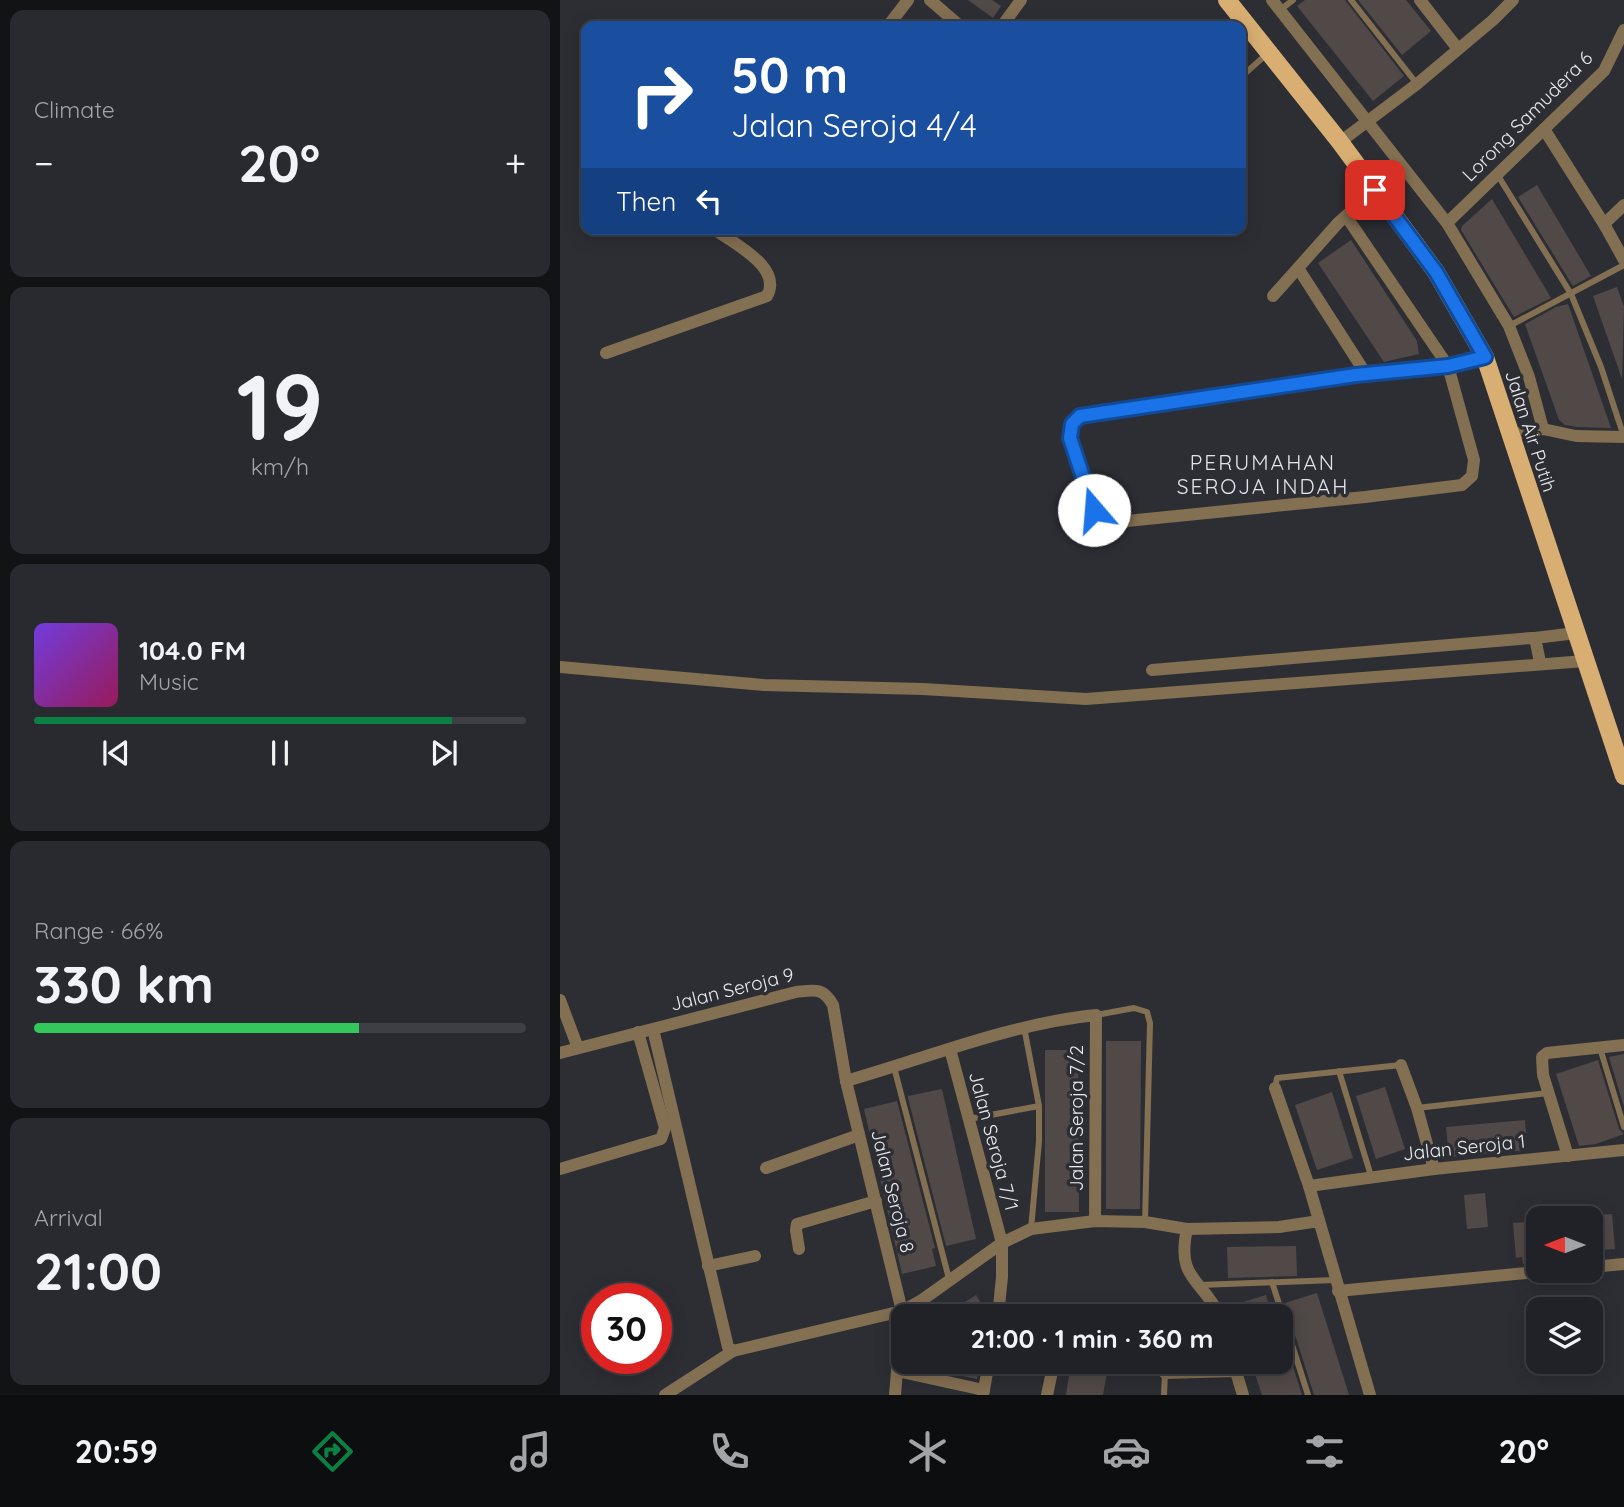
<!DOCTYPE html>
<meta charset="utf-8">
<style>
:root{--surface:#212227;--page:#292a2f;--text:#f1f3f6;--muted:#a2a4a7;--line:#3e3f44;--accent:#0b8043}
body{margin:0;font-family:Quicksand,sans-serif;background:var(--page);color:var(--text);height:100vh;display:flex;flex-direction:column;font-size:26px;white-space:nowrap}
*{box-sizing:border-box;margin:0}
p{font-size:23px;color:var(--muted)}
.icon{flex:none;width:38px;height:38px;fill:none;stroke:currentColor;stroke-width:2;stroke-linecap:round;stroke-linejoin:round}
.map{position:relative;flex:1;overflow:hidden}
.sheet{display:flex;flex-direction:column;gap:10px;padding:10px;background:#121315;width:560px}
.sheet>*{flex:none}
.top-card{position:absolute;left:21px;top:21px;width:665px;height:214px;border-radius:14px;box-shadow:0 4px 18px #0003,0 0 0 2px var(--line);background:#1a4fa0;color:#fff;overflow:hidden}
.needle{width:46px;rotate:270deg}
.fabs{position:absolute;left:966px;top:1206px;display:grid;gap:14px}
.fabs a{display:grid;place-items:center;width:77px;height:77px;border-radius:14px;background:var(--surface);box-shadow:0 4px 18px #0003,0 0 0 2px var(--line);font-size:35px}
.speed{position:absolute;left:21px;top:1283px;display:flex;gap:14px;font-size:35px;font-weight:700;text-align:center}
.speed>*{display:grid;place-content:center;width:91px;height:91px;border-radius:50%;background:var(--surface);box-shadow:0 4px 18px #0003,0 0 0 2px var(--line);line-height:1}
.speed .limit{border:10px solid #d22;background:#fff;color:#111}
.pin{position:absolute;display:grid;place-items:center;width:60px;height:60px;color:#fff;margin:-30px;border-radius:14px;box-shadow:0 4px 10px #0006}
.me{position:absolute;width:77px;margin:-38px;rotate:342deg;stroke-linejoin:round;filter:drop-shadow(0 0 5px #0008)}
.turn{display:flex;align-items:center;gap:24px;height:147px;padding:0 35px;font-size:32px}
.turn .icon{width:91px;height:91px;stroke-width:2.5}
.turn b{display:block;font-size:49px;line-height:60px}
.then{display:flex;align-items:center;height:66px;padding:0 35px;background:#0003;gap:14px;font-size:26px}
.big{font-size:52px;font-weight:700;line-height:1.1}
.sheet .card{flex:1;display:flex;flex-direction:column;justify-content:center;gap:10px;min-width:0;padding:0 24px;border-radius:14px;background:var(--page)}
.sheet .dial{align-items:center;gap:0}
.dial b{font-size:91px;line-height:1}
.song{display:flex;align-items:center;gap:21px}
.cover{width:84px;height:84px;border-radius:10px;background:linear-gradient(135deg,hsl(260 70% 55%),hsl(330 70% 35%))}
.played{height:7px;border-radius:4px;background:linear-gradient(90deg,var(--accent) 85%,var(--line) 85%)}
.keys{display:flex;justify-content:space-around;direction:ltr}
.heat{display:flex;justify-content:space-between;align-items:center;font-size:38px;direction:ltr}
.charge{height:10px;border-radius:5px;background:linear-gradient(90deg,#34c759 66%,var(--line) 0)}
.trip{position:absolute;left:331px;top:1304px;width:402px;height:70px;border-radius:14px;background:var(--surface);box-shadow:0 4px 18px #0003,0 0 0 2px var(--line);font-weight:700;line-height:70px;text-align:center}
.menu{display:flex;height:112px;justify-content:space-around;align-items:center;background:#0d0e10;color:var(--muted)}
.menu .icon{width:49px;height:49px}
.menu .on{color:var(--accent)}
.menu b{font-size:32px;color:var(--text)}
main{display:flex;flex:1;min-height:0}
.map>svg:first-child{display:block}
.building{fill:#514948}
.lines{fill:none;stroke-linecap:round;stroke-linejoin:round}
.lane{stroke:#836f52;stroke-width:6}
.street{stroke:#836f52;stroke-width:12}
.primary{stroke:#d8ae72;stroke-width:18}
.route-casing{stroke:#114b97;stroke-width:18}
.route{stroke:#1a73e8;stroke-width:12}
.labels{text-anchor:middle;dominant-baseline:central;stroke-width:7;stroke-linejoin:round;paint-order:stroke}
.street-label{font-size:19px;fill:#eaebef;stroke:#2c2e34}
.neighbourhood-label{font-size:21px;letter-spacing:2px;fill:#e1e4ec;stroke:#2c2e34}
</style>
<main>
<section class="sheet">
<div class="card"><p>Climate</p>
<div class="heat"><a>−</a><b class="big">20°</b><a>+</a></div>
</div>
<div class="card dial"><b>19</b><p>km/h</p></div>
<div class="card">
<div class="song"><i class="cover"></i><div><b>104.0 FM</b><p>Music</p></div></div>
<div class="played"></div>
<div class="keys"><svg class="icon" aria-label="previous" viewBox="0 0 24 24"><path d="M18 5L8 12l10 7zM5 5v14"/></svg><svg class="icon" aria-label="pause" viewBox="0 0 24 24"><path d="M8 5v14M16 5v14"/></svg><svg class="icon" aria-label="next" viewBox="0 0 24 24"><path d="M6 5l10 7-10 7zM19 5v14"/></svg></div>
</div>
<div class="card"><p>Range · 66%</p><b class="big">330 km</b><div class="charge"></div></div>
<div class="card"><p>Arrival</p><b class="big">21:00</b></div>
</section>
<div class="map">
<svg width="1064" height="1395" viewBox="0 0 1064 1395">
<rect width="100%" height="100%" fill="#2c2e34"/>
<!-- building -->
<g class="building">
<path d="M408,0H432L441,6L433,18Z"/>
<path d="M745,0H785L844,76L813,101L737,6Z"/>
<path d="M798,0H846L871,31L842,55Z"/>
<path d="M977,185L1031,276L1013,286L958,197Z"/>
<path d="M932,199L991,298L954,317L901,230L902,226Z"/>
<path d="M791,240L857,341L859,354L824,362L758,263Z"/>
<path d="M1057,287L1064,307L1062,379L1033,296Z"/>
<path d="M1008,304L1051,428L1017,427L1005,425L999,420L965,324L996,307Z"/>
<path d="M546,1041H581L580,1209H546Z"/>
<path d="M485,1050H518L519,1212H485Z"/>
<path d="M1064,1054V1107L1049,1057Z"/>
<path d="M1038,1060L1059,1129L1064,1134L1036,1144L1019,1146L996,1074Z"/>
<path d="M825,1087L845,1149L816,1159L796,1096Z"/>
<path d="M382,1089L416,1239L386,1246L348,1098V1096Z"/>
<path d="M772,1092L793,1158L757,1170L735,1105Z"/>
<path d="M337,1101L375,1248L372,1249L376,1266L342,1274L304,1109Z"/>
<path d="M965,1120L967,1150L889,1157L886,1127Z"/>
<path d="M925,1193L928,1227L907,1229L904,1195Z"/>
<path d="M1052,1214L1055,1249L1039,1250L1036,1215Z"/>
<path d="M978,1221V1263L963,1264L962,1257L956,1258L953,1223Z"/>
<path d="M736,1246L737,1276L668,1278L667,1247Z"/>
<path d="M757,1293L789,1395H754L725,1303Z"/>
<path d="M416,1295L429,1316H383Z"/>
<path d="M706,1295L710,1308L714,1306L717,1316H676L673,1305Z"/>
<path d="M721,1329L742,1395H702L691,1362H721Z"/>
<path d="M347,1362H420L417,1379L346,1364Z"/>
<path d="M511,1362H549L543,1395H506Z"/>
</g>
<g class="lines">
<!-- lane -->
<g class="lane">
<path d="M791,0L857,84"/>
<path d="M720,10L733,0"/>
<path d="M681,77L708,53"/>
<path d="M937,174L1011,294L1041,367L1064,437"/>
<path d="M949,326L1064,265"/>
<path d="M536,1015L574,1008L587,1012L590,1023L585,1222"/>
<path d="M464,1027L479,1106V1141L471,1229"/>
<path d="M1040,1048L1064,1127"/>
<path d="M334,1067L389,1279"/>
<path d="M779,1071L811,1176"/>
<path d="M715,1088L717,1078L841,1065"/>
<path d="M857,1108L988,1093"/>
<path d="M409,1119L479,1106"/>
<path d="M712,1282L748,1395"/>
<path d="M640,1285L775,1280"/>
<path d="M604,1395L605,1373"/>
</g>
<!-- street -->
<g class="street">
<path d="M370,0L400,26"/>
<path d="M712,0L887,223L949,326L969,377L983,429"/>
<path d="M860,0L898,49"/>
<path d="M328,26L348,0"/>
<path d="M442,26L461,0"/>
<path d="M984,129L1044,224L1064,260"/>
<path d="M780,142L857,84L933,20L953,0"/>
<path d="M786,216L888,366L914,460L912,476L902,485L805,497L557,522C547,521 541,518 534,510L510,438L512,424L520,416L796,375L888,366L925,357"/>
<path d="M887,223L1044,71L1064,30"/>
<path d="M1044,224L1064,205"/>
<path d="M713,296L738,268"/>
<path d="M46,353L207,296C223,267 174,244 154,229"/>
<path d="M806,374L738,268L778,223L815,190"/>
<path d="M952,434L983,429L1016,436L1064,437"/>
<path d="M975,638L1016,633"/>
<path d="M0,667L204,685L363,689L526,699L1025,661"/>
<path d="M592,670L971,638H975L980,662"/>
<path d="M0,1000L18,1048"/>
<path d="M93,1029L168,1347L173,1351L342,1311L362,1300L442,1243L471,1229L535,1221L585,1222L627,1229L719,1227L759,1221"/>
<path d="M390,1049L442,1243V1277L438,1316"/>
<path d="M0,1053L236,992C255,990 263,987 273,1005L286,1081L342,1311L335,1395"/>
<path d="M841,1065L857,1108L874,1169"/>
<path d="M286,1081C370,1057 449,1024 536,1015L535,1221"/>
<path d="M715,1088L749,1186L810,1395"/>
<path d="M1008,1156L983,1075L982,1057L987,1053L1064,1045"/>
<path d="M206,1168L299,1135"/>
<path d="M0,1169L101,1139L105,1128L78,1032"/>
<path d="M749,1186L874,1169L1064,1150"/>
<path d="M627,1229C616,1279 641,1278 660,1316"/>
<path d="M239,1249L236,1230L237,1224L316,1201"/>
<path d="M148,1266L195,1256"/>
<path d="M1031,1267L1064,1264"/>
<path d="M778,1291L997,1270"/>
<path d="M503,1316L504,1312L509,1309L550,1316"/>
<path d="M673,1362L683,1395"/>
<path d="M337,1371L424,1390"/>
<path d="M605,1373L675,1371"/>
<path d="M105,1395L173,1351"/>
<path d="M423,1395L429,1362"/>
<path d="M487,1395L494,1362"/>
</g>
<!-- primary -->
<path class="primary" d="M667,0L780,142L876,272L925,357L1064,776"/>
</g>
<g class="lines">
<!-- route casing -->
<g class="route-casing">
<path id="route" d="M534,510L510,438L512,424L520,416L796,375L888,366L925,357L876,272L815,190"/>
</g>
<!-- route -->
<use href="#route" class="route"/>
</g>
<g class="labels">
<!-- street labels -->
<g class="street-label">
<text transform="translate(967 116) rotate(-45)">Lorong Samudera 6</text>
<text transform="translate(971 431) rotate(72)">Jalan Air Putih</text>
<text transform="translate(172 989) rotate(-14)">Jalan Seroja 9</text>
<text transform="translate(516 1118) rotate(-90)">Jalan Seroja 7/2</text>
<text transform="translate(434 1141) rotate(75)">Jalan Seroja 7/1</text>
<text transform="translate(904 1147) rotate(-6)">Jalan Seroja 1</text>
<text transform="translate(333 1191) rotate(76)">Jalan Seroja 8</text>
</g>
<!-- neighbourhood labels -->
<g class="neighbourhood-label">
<text x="703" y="462">PERUMAHAN<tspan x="703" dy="24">SEROJA INDAH</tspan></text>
</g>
</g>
</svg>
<div class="fabs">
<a><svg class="needle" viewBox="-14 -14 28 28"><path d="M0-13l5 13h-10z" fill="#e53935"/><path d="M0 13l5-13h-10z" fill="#a2a4a7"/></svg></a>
<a><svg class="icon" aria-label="layers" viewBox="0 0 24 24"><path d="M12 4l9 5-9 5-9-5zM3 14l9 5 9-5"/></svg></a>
</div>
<div class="speed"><div class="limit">30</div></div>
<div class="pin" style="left:815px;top:190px;background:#d93025"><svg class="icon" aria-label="arrive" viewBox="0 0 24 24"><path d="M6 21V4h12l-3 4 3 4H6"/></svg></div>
<svg class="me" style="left:534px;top:510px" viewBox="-20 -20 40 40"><circle r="19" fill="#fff"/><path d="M0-13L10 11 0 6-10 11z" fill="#1a73e8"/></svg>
<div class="trip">21:00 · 1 min · 360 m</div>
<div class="top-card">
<div class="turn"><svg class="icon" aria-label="right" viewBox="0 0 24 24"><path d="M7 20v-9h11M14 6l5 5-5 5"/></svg><div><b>50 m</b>Jalan Seroja 4/4</div></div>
<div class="then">Then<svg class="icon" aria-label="left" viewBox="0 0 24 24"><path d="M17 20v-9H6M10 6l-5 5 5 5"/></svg></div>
</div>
</div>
</main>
<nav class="menu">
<b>20:59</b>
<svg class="icon on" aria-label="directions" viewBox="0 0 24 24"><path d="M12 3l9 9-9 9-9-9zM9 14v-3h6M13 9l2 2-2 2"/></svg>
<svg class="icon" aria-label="music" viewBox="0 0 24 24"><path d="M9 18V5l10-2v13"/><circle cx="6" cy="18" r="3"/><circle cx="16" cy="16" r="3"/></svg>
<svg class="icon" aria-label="phone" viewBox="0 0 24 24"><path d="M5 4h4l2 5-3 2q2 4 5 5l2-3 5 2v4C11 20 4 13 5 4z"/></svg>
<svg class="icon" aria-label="climate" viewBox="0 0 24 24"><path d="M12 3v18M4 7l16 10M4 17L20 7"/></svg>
<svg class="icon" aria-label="car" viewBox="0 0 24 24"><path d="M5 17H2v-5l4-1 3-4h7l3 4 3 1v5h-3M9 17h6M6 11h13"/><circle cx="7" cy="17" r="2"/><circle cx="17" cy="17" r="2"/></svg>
<svg class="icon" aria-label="filters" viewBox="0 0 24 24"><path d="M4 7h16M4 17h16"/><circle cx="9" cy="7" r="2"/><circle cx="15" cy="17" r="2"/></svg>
<b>20°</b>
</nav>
